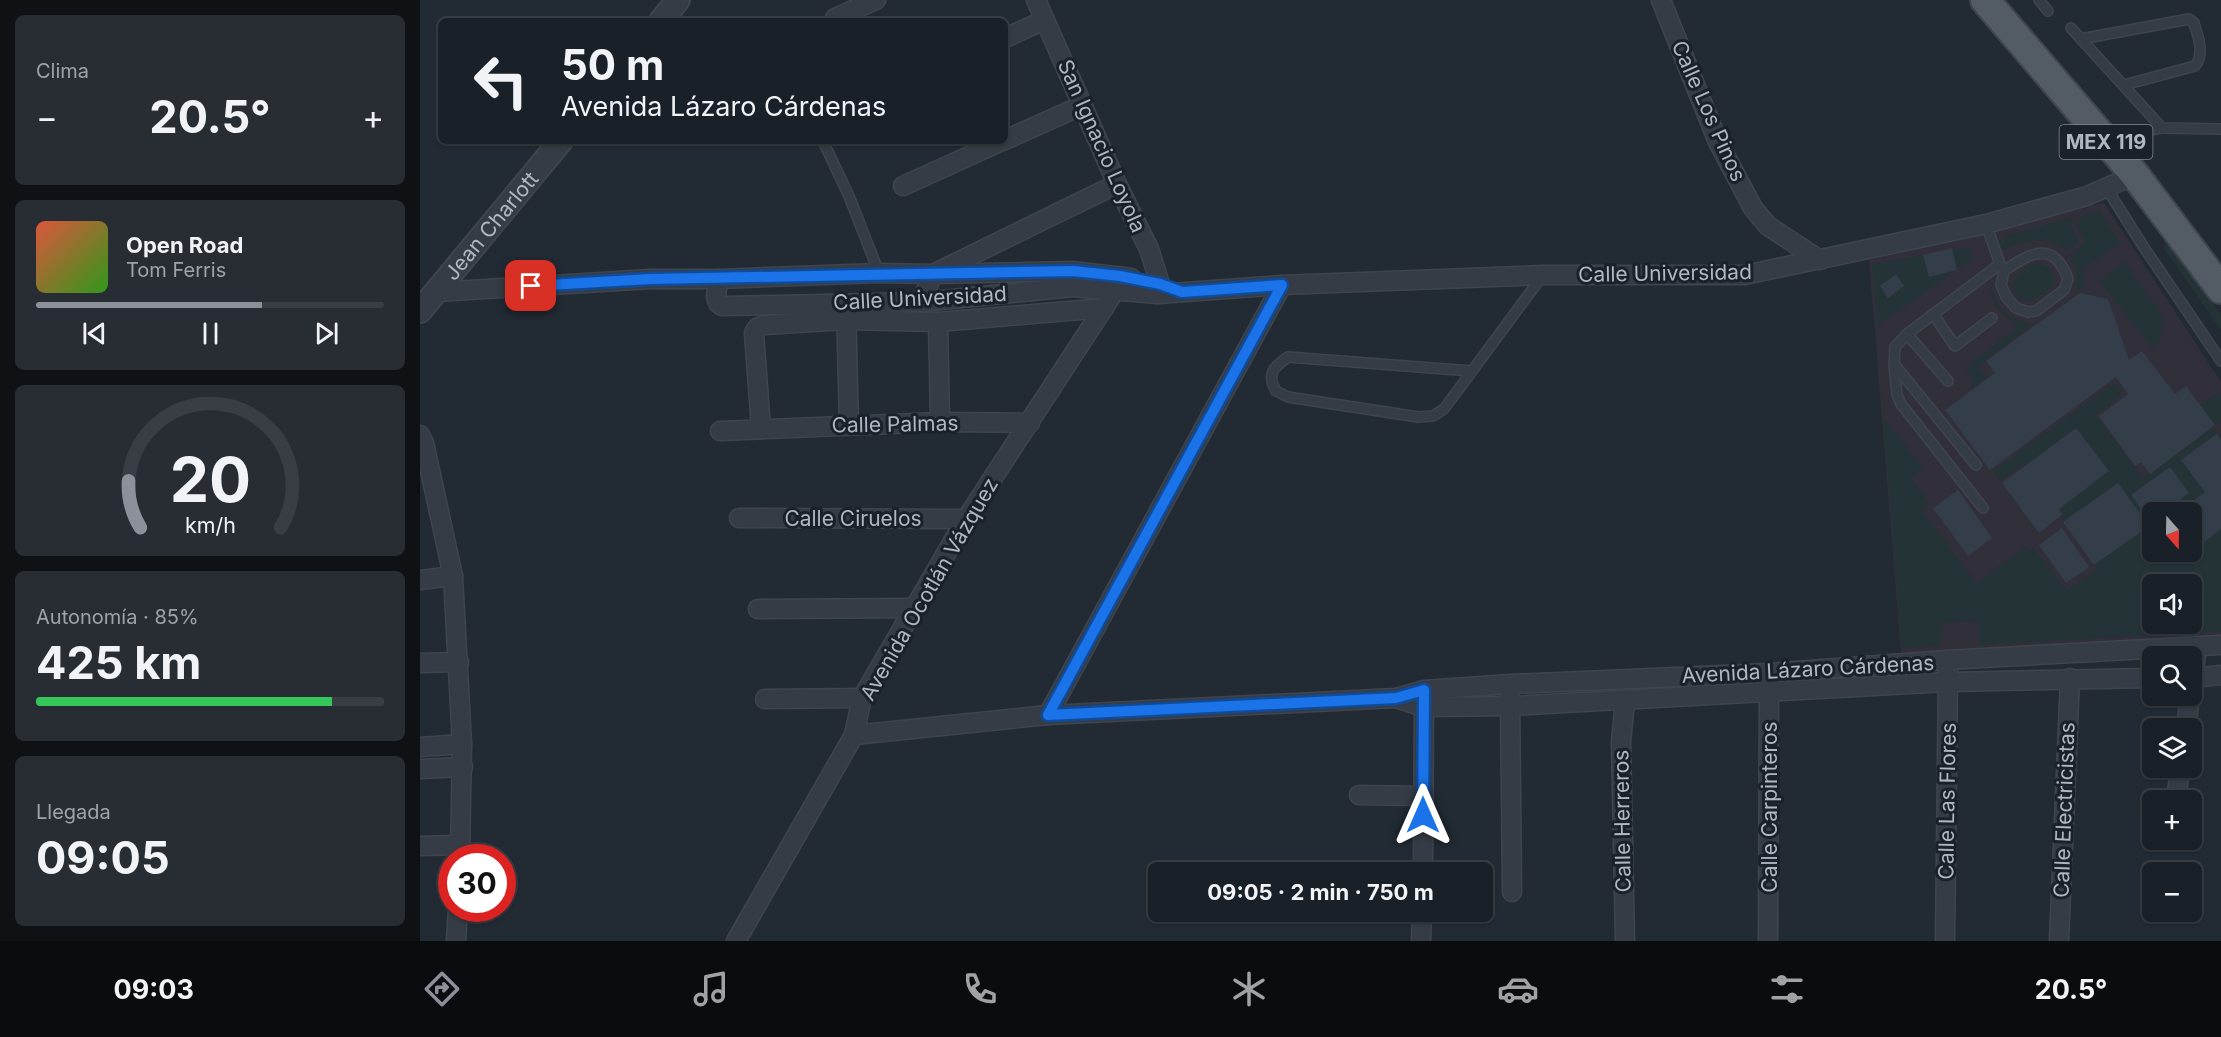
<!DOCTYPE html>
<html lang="es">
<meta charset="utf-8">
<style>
:root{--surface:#1a2027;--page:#272d33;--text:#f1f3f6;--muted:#9fa3a7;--line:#383e44;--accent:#8c9099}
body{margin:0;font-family:Inter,sans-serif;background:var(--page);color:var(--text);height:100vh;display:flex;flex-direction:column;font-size:22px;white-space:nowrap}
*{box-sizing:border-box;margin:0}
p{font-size:20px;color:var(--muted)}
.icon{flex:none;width:33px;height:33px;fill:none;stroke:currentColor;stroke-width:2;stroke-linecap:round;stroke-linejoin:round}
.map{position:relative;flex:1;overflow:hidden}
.drawer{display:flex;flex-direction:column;gap:15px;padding:15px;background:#0e1215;width:420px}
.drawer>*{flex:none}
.hud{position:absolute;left:18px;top:18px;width:570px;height:126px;border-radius:9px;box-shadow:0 2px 4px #0004,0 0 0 2px var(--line);background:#1a2027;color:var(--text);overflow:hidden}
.needle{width:39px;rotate:160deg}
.fabs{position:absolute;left:1722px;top:502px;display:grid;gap:12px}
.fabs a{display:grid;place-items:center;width:60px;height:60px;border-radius:9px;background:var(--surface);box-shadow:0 2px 4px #0004,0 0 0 2px var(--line);font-size:30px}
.speed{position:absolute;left:18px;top:844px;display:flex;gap:12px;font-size:30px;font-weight:700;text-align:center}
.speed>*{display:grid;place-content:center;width:78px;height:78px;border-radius:50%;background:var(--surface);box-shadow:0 2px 4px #0004,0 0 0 2px var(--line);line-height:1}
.speed .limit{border:9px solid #d22;background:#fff;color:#111}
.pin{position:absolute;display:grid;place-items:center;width:51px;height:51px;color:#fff;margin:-26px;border-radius:12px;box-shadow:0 3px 9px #0006}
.me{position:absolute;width:66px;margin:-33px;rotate:0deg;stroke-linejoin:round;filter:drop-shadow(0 0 4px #0008)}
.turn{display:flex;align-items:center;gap:21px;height:126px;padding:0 24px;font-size:27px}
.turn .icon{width:78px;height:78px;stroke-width:2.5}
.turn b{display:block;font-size:42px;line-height:51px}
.big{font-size:45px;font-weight:700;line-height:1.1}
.drawer .card{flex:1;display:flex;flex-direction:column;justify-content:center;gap:9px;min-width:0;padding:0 21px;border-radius:9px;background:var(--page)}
.drawer .dial{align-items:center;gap:0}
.dial svg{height:156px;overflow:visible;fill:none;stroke:var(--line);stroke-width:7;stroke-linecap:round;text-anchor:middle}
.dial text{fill:var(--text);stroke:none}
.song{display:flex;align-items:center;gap:18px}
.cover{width:72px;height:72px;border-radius:9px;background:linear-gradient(135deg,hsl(10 70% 55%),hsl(110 70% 35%))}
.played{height:6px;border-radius:3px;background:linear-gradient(90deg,var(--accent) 65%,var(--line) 65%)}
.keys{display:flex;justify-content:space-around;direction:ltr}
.heat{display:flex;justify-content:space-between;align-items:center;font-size:33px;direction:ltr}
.charge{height:9px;border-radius:4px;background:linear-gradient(90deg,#34c759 85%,var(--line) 0)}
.trip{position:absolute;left:728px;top:862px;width:345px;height:60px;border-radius:9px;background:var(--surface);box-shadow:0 2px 4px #0004,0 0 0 2px var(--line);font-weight:700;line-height:60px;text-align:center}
.menu{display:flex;height:96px;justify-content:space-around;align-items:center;background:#0a0d10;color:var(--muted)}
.menu .icon{width:42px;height:42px}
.menu .current{color:var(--accent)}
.menu b{font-size:27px;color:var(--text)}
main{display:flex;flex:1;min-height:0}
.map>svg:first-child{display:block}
.medical{fill:#312f3a;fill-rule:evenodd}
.green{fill:#243336;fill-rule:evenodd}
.building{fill:#343e4b}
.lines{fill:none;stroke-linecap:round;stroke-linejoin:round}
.service-casing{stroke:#3f454f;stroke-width:12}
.minor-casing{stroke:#3f454f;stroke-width:21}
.tertiary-casing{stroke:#3f454f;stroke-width:26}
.primary-casing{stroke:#3f454f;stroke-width:32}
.service{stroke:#353c45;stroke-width:9}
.minor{stroke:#353c45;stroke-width:18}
.tertiary{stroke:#353c45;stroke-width:22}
.primary{stroke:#535b65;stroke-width:28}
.route-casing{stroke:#114b97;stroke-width:15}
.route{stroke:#1a73e8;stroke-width:10}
.labels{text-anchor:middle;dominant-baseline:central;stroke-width:6;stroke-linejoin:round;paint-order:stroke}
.shield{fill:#1b212a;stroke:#838994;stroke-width:1.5}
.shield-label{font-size:20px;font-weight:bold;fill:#b0b6c2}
.street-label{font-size:21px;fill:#b0b6c2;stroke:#1b212a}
</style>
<main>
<section class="drawer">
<div class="card"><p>Clima</p>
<div class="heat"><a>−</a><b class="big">20.5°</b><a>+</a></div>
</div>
<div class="card">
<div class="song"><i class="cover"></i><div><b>Open Road</b><p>Tom Ferris</p></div></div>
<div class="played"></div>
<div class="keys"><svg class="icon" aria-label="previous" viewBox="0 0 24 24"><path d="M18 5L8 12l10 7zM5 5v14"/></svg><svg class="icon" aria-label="pause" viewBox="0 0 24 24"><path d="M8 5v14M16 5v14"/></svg><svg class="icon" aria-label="next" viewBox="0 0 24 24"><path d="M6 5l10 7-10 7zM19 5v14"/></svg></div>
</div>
<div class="card dial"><svg viewBox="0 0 100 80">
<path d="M14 69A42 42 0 1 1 86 69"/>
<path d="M14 69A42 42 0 0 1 8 45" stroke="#8c9099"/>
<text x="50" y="56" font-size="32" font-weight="700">20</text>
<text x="50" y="72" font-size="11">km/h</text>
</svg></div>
<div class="card"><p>Autonomía · 85%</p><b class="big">425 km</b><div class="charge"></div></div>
<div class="card"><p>Llegada</p><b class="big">09:05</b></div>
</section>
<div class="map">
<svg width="1801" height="941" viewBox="0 0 1801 941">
<rect width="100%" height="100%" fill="#222a34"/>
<!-- medical -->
<path class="medical" d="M1684,203L1801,382V640L1481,653L1449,260ZM1732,513H1772V552H1732ZM1732,585H1772V624H1732Z"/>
<!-- green -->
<g class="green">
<path d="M1679,210L1700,242L1662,271L1666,285L1657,291L1656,268L1650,255L1666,242L1656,226L1662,216Z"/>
<path d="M1655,217L1651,226L1659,243L1646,250C1622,232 1607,242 1581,250L1575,243L1584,239L1586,236Z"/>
<path d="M1749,243L1801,315V330L1743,247Z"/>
<path d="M1550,247L1553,258L1457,326L1452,264Z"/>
<path d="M1705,262L1744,318L1740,341L1732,348L1680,281Z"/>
<path d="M1616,264C1629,265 1636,272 1634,285L1614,300L1602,301C1584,287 1598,268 1616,264Z"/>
<path d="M1571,285C1580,318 1584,313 1611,325L1558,366L1567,377L1552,388V377L1545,368L1598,327L1597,324C1582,316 1569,303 1571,285Z"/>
<path d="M1694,384L1703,394L1675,415L1723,478L1792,428L1798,436L1801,435V631L1560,645L1559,621L1522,623L1521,646L1482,648L1463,416L1503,468L1491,478L1510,504L1502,510L1556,583L1605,547L1610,551L1613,548L1647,591L1679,568L1602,464L1580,481L1573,471ZM1732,513H1772V552H1732ZM1732,585H1772V624H1732Z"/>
<path d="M1799,392L1801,395V422L1795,425L1780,405Z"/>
</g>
<!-- building -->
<g class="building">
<path d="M1532,248L1537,270L1509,277L1503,255Z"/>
<path d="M1476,274L1484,286L1468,298L1460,286Z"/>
<path d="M1660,293L1688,299L1709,360L1722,351L1755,394L1766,386L1795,425L1730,474L1721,462L1715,466L1679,416L1708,394L1696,377L1570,470L1525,410L1575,373L1566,361Z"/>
<path d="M1656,428L1689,471L1639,509L1643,514L1619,533L1582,483Z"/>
<path d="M1797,434L1801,440V529L1772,551V513H1758L1785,492L1761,460Z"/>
<path d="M1750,467L1769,493L1742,513H1732V520L1730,522L1711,495Z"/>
<path d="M1698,483L1729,526L1674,565L1643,522Z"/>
<path d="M1538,490L1572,538L1548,556L1513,508Z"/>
<path d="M1642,528L1669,567L1646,583L1619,545Z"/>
</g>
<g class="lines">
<!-- service casing -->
<g class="service-casing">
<g id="service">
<path d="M1619,0L1628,11"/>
<path d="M1651,28L1742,128L1801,129"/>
<path d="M1661,39L1769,19L1774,23C1778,36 1785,54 1775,66L1704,85"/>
<path d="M403,141L429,196L459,273"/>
<path d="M1701,151L1730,130L1742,128"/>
<path d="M1687,189L1723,246L1801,361"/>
<path d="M1580,264L1584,271L1581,285L1587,298L1596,308L1608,312L1616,311L1644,290L1648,279C1634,240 1610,252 1584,271"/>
<path d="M1513,314L1535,346L1572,318"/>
<path d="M1487,334L1528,381"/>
<path d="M1474,364L1477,395L1481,404L1563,508"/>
<path d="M1051,371L868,357C854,367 846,373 856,391L868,397L998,417L1013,416L1024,409L1123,275"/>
<path d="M1556,465L1474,364L1475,347L1487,334L1580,264L1566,224"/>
</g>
</g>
<!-- minor casing -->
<g class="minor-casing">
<g id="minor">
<path d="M616,0L697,184L729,249L740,284L738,294"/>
<path d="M1241,0L1298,142L1333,208L1348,226L1400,260"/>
<path d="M415,18L456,0"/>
<path d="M585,38L625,20"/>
<path d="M585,140L663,105"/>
<path d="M483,186L582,141"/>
<path d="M298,279L296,297L298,303L302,306L501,302L653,287L738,294L862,285L1123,275H1325L1566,224L1667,196L1715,175"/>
<path d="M17,292L230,279H298L459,273L513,274L653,271L711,278"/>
<path d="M501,302L513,274L697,184"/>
<path d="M426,308L429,425"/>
<path d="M518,322L520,422"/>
<path d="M341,428L334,333L337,328L344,325L426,320L518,322L684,308"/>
<path d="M300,431L520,422L610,423"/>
<path d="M0,435L4,443L33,576L42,744L40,858"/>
<path d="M319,518L546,519"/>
<path d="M0,580L33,576"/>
<path d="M338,609L494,608"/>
<path d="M0,663L39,662"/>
<path d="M1772,678L1801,675"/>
<path d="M1772,687L1777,646"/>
<path d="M1090,696L1092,892"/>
<path d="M976,698L1004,707L1091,706L1528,682L1732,678"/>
<path d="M345,699L442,698"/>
<path d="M628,715L862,285"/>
<path d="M1766,729L1770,696"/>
<path d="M434,735L628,715L976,698L1004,690L1090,684L1349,673L1527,660L1801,645"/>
<path d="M0,747L42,744"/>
<path d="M0,769L43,767"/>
<path d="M939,795L1004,796"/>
<path d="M1756,801L1760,768"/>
<path d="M0,846L41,845"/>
<path d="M1003,873L1004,695"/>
<path d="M36,941L38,909"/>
<path d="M316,941L434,735L442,698L546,519L696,289L700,276"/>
<path d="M1001,941L1002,912"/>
<path d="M1205,941L1201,742L1205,701"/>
<path d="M1348,941L1349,682"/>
<path d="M1525,941L1528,671"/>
<path d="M1639,941L1650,678"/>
</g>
</g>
<!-- tertiary casing -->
<g class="tertiary-casing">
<g id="tertiary">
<path d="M241,21L258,0"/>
<path id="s1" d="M0,311L141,141"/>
</g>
</g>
<!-- primary casing -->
<g class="primary-casing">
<path id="primary" d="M1565,0L1715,175L1801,289"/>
</g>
<!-- service -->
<use href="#service" class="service"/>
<!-- minor -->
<use href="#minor" class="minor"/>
<!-- tertiary -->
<use href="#tertiary" class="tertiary"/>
<!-- primary -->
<use href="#primary" class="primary"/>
</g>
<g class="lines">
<!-- route casing -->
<g class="route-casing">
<path id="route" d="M111,286L230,279L653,271L700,276L740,284L762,292L862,285L628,715L976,698L1004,690L1003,815"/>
</g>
<!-- route -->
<use href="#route" class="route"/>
</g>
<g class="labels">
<!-- shield labels -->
<rect class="shield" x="1639.5" y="125" width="93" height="34" rx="4.5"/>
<g class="shield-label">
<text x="1686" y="142">MEX 119</text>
</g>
<!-- street labels -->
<g class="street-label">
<text transform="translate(1289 111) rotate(66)">Calle Los Pinos</text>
<text transform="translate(682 146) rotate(66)">San Ignacio Loyola</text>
<text stroke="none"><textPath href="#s1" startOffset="111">Jean Charlott</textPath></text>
<text transform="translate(1245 273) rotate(-1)">Calle Universidad</text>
<text transform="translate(500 298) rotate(-3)">Calle Universidad</text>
<text transform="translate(475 424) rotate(-1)">Calle Palmas</text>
<text x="433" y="518">Calle Ciruelos</text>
<text transform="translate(509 589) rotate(-60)">Avenida Ocotlán Vázquez</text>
<text transform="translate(1388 669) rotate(-3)">Avenida Lázaro Cárdenas</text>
<text transform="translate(1527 801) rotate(-89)">Calle Las Flores</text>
<text transform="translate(1349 807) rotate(-90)">Calle Carpinteros</text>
<text transform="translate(1644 810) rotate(-88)">Calle Electricistas</text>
<text transform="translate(1202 821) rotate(-91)">Calle Herreros</text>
</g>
</g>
</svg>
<div class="fabs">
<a><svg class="needle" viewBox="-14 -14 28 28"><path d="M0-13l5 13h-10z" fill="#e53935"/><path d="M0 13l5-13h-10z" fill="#9fa3a7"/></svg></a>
<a><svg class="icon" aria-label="sound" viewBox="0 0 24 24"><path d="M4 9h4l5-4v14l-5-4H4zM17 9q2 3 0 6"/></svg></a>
<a><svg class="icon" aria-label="search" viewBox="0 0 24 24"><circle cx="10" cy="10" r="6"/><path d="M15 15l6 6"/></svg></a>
<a><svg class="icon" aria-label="layers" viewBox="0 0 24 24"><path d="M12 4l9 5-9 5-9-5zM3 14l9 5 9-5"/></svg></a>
<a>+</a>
<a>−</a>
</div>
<div class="speed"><div class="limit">30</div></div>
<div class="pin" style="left:111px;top:286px;background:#d93025"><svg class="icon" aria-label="arrive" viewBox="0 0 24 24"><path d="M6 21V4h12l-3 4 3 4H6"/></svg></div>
<svg class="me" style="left:1003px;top:815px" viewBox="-20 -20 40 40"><path d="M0-17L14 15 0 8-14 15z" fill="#1a73e8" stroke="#fff" stroke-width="4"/></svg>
<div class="trip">09:05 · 2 min · 750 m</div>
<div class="hud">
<div class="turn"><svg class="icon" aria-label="left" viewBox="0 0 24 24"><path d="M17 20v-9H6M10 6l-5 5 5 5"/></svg><div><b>50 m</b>Avenida Lázaro Cárdenas</div></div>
</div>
</div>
</main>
<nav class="menu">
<b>09:03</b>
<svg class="icon current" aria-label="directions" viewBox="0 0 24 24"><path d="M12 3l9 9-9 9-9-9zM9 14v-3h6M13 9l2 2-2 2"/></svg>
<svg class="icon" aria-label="music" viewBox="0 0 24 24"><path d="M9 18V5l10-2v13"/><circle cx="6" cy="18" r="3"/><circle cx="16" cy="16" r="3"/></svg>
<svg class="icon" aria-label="phone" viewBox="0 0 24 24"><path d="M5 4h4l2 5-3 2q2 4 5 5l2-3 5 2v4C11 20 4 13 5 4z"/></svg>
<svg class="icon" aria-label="climate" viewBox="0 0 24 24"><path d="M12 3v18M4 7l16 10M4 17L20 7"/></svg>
<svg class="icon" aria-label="car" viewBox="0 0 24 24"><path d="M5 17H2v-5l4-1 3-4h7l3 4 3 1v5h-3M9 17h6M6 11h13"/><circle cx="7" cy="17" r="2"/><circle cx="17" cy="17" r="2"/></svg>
<svg class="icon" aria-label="filters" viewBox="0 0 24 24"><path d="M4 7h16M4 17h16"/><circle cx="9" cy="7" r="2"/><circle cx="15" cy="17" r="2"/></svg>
<b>20.5°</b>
</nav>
